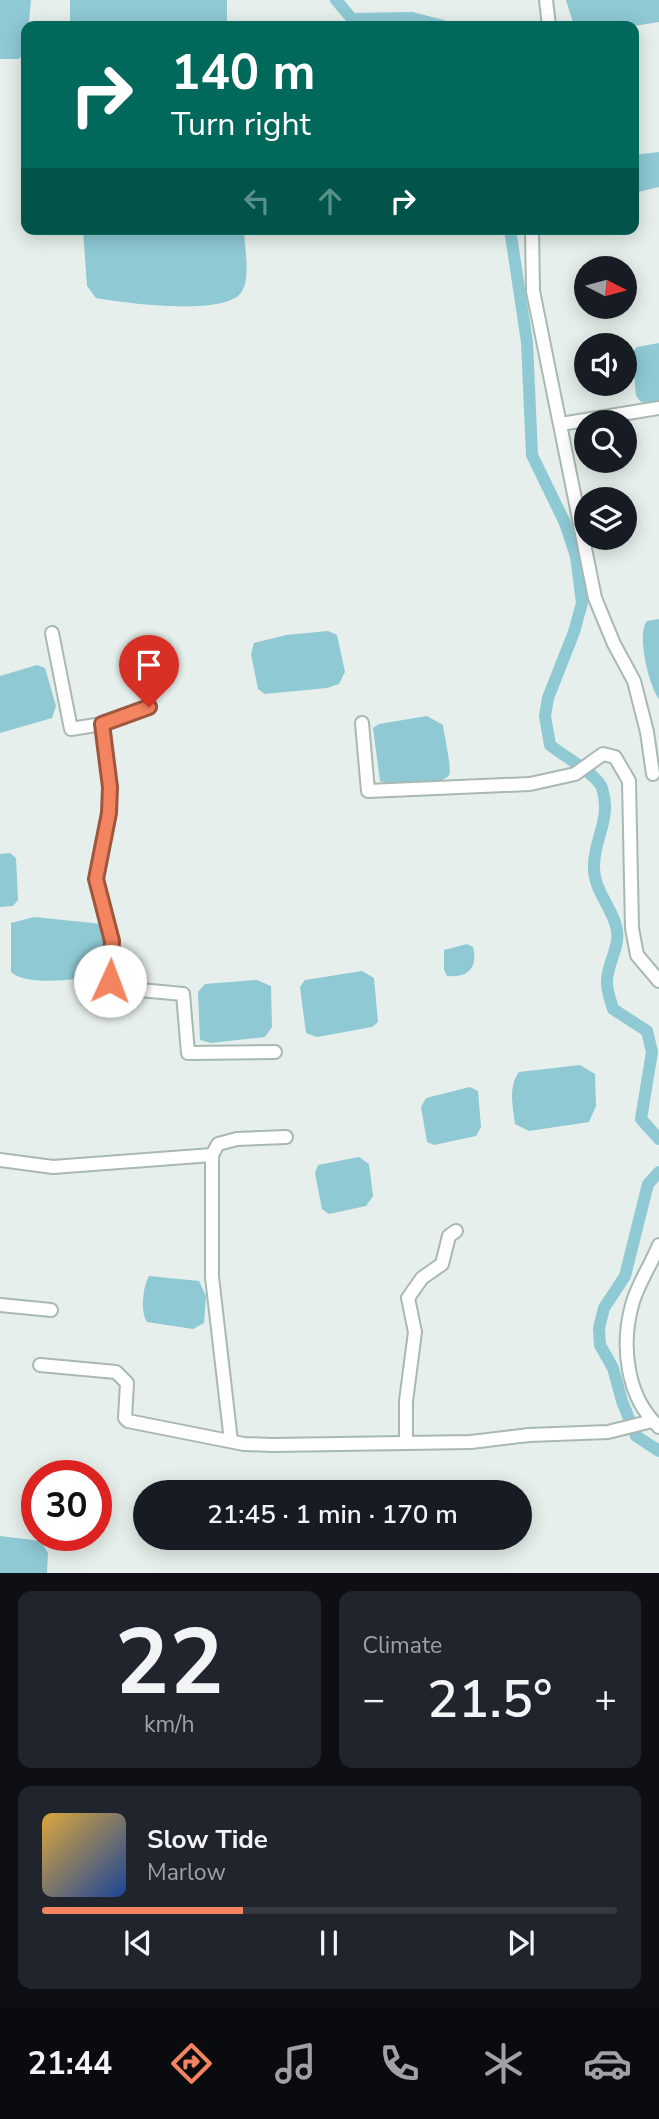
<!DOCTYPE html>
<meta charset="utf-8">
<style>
:root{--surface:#171b24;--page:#20242c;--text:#f1f3f6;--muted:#9ea1a6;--line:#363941;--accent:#f4845f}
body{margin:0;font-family:"Nunito Sans",sans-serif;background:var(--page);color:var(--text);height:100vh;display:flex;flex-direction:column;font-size:26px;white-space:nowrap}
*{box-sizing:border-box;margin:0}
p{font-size:23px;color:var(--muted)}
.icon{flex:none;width:38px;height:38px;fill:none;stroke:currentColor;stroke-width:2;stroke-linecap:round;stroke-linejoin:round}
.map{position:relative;height:1573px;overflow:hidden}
.panel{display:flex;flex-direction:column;gap:18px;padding:18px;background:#0d0f14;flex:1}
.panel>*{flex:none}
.hud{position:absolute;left:21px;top:21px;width:618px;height:214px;border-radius:14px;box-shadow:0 4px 18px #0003;background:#00695c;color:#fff;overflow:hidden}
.needle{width:46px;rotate:96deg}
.buttons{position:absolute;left:574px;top:256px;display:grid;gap:14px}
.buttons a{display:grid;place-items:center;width:63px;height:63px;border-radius:50%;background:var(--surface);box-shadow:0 4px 18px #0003;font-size:35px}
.speed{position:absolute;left:21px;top:1460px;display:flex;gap:14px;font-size:35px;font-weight:700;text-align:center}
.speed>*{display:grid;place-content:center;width:91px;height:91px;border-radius:50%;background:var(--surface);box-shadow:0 4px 18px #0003;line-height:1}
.speed .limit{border:10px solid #d22;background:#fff;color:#111}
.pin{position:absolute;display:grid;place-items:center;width:60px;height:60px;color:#fff;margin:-72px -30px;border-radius:50% 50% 50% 0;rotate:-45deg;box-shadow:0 0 7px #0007}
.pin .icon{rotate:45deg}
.me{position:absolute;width:77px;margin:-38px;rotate:2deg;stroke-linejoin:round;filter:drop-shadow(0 0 5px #0008)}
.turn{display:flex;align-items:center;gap:24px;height:147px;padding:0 35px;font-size:32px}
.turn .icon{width:91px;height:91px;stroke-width:2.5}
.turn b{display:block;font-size:49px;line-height:60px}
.lanes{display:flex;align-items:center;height:66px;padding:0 35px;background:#0003;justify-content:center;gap:35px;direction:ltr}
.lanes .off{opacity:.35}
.big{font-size:52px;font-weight:600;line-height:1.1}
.panel .tile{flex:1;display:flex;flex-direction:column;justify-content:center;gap:10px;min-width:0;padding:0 24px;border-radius:14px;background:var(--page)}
.panel .dial{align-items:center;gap:0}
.dial b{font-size:91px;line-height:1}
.song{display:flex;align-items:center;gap:21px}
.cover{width:84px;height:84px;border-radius:10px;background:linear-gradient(135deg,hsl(40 70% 55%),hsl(220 70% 35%))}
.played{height:7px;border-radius:4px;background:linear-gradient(90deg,var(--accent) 35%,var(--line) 35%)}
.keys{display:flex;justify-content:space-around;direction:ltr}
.heat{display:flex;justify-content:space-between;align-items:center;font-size:38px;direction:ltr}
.panel .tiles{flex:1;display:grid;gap:18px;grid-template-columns:1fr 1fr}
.tile:last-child{grid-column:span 2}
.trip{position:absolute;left:133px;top:1480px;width:399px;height:70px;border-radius:35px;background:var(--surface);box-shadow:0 4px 18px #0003;font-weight:600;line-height:70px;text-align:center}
.tab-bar{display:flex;height:112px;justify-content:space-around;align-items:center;background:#090b0e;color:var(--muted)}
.tab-bar .icon{width:49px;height:49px}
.tab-bar .selected{color:var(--accent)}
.tab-bar b{font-size:32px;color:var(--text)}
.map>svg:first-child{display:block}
.water{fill:#8ec9d4}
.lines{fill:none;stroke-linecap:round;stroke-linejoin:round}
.canal{stroke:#8ec9d4;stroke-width:12}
.minor-casing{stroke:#a8b8b2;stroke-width:16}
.minor{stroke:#fff;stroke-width:12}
.route-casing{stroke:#9f563e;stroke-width:18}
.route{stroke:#f4845f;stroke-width:12}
</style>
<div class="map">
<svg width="659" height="1573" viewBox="0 0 659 1573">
<rect width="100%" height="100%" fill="#e6efeb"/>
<!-- water -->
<g class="water">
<path d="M0,0H31L26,54L18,59H0Z"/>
<rect x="70" y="0" width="157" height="26"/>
<path d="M566,0H659V22L634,26H574Z"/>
<path d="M659,152V187L634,193V155Z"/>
<path d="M83,229H244C244,246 252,281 240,294C220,316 124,303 96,298L87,286Z"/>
<path d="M659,343V403L641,402L636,396L632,352L637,347Z"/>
<path d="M659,619V699C649,687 636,633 647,621Z"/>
<path d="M328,631L337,635L345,672L339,684L327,688L265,694L258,689L251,654L254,643L286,635Z"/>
<path d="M37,665L45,668L56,706L52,718L0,733V676Z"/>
<path d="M427,716L443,725C444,735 452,767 449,775C443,786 391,786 380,781L373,728L379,724Z"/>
<path d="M10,853L16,858L18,900L13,906L0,907V854Z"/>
<path d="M34,917L102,924L105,941L101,975C81,979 27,987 11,972V923Z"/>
<path d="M467,944L473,947C478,967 469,978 447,976L444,970V950Z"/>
<path d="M362,971L374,978L378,1022L372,1027L317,1037L306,1033L300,987L305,980Z"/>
<path d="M257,980L271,986L272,1027L265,1037L211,1043L200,1040L198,992L205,984Z"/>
<path d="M580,1065L595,1074L596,1106L589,1122L529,1131L515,1124C513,1106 508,1087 519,1072Z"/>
<path d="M470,1087L478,1091L481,1127L476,1136L434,1145L427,1142L421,1107L426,1098Z"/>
<path d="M359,1157L369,1164L373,1196L366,1206L329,1214L322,1209L315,1173L318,1165Z"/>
<path d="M149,1276L199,1281L206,1296L204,1323L193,1329L147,1322C140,1312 143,1286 149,1276Z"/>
<path d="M0,1536L41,1541L48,1553L47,1573H0Z"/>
</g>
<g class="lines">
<!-- canal -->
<g class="canal">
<path d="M336,0L352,19L412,18L443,26"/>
<path d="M510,229L527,342L532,455L565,523L576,556L582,603L574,632L548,698L545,716L550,745C563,756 597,774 602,788C612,819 594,838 594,866C593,889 611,906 616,926C622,946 606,964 607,983C607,992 611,1001 613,1009L647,1031L652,1052L641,1119L659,1139"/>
<path d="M659,1172L648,1184L625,1276L604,1308L599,1328L600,1345L613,1368L622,1401L636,1436L659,1451"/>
</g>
<!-- minor casing -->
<g class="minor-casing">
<g id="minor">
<path d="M546,0L549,26"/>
<path d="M532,229L533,291L595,598L614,644L634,681L647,732L653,774"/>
<path d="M561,424L659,408"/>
<path d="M52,633L71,729L102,724"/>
<path d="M150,707L102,724L110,787L109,813L96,879L112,941L110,981L118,988L183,994L188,1053L275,1052"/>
<path d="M362,723L368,791L530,784L575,774L603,754L615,757L629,781L632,928L637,955L659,981"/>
<path d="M212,1155V1277L231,1441"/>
<path d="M0,1160L53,1167L212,1155L218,1144L237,1139L286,1137"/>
<path d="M659,1245C651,1265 637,1285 632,1305C621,1345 626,1397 659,1427"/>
<path d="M0,1305L51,1310"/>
<path d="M40,1365L116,1372L127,1383L125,1418L128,1421L244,1444L273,1445L471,1442L529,1435L608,1432L652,1421"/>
<path d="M406,1443V1401L415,1332L408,1298L422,1278L442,1264L449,1236L456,1231"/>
</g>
</g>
<!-- minor -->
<use href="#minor" class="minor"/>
</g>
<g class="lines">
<!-- route casing -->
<g class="route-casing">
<path id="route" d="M110,981L112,941L96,879L109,813L110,787L102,724L149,707"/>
</g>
<!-- route -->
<use href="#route" class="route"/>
</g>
</svg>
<div class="buttons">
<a><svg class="needle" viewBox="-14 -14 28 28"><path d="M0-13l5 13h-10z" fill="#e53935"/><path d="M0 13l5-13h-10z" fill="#9ea1a6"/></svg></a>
<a><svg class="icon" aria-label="sound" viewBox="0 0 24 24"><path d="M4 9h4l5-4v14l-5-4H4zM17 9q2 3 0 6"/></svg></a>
<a><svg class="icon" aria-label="search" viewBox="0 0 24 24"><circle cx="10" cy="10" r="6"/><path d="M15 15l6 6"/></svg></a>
<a><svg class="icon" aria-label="layers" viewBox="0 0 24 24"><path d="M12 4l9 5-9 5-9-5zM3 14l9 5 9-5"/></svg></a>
</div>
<div class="speed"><div class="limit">30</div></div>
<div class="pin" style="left:149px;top:707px;background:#d93025"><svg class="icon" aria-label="arrive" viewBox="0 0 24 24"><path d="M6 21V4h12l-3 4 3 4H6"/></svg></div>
<svg class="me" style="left:110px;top:981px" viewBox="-20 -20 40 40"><circle r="19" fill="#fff"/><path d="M0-13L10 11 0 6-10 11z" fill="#f4845f"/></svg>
<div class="trip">21:45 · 1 min · 170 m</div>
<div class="hud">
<div class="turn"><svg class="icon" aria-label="right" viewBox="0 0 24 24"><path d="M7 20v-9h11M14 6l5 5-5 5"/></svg><div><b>140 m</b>Turn right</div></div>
<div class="lanes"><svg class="icon off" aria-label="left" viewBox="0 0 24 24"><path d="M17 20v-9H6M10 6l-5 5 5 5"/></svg><svg class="icon off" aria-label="ahead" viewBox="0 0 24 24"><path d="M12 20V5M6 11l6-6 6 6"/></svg><svg class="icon" aria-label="right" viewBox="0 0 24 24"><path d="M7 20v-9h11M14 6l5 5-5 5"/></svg></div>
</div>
</div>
<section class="panel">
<div class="tiles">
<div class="tile dial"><b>22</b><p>km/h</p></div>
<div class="tile"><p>Climate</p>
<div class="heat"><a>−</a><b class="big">21.5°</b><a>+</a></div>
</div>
<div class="tile">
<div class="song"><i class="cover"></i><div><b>Slow Tide</b><p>Marlow</p></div></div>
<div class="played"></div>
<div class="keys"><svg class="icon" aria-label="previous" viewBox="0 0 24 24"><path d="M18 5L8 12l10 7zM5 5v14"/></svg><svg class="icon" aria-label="pause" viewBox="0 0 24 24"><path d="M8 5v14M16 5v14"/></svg><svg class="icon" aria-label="next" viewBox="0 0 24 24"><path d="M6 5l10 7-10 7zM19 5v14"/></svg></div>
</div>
</div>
</section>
<nav class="tab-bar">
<b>21:44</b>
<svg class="icon selected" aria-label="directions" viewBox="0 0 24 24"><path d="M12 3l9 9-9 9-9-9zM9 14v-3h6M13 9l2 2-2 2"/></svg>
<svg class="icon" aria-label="music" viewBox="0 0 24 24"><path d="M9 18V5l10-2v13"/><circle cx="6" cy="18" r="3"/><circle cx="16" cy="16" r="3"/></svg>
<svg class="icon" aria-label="phone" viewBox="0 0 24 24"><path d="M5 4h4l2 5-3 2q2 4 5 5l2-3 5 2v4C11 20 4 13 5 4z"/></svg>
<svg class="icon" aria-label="climate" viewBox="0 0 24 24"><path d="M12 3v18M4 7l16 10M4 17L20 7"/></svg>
<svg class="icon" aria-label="car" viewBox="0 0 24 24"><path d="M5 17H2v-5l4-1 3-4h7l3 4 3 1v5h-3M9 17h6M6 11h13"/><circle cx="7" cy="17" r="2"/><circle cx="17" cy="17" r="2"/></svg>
</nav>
